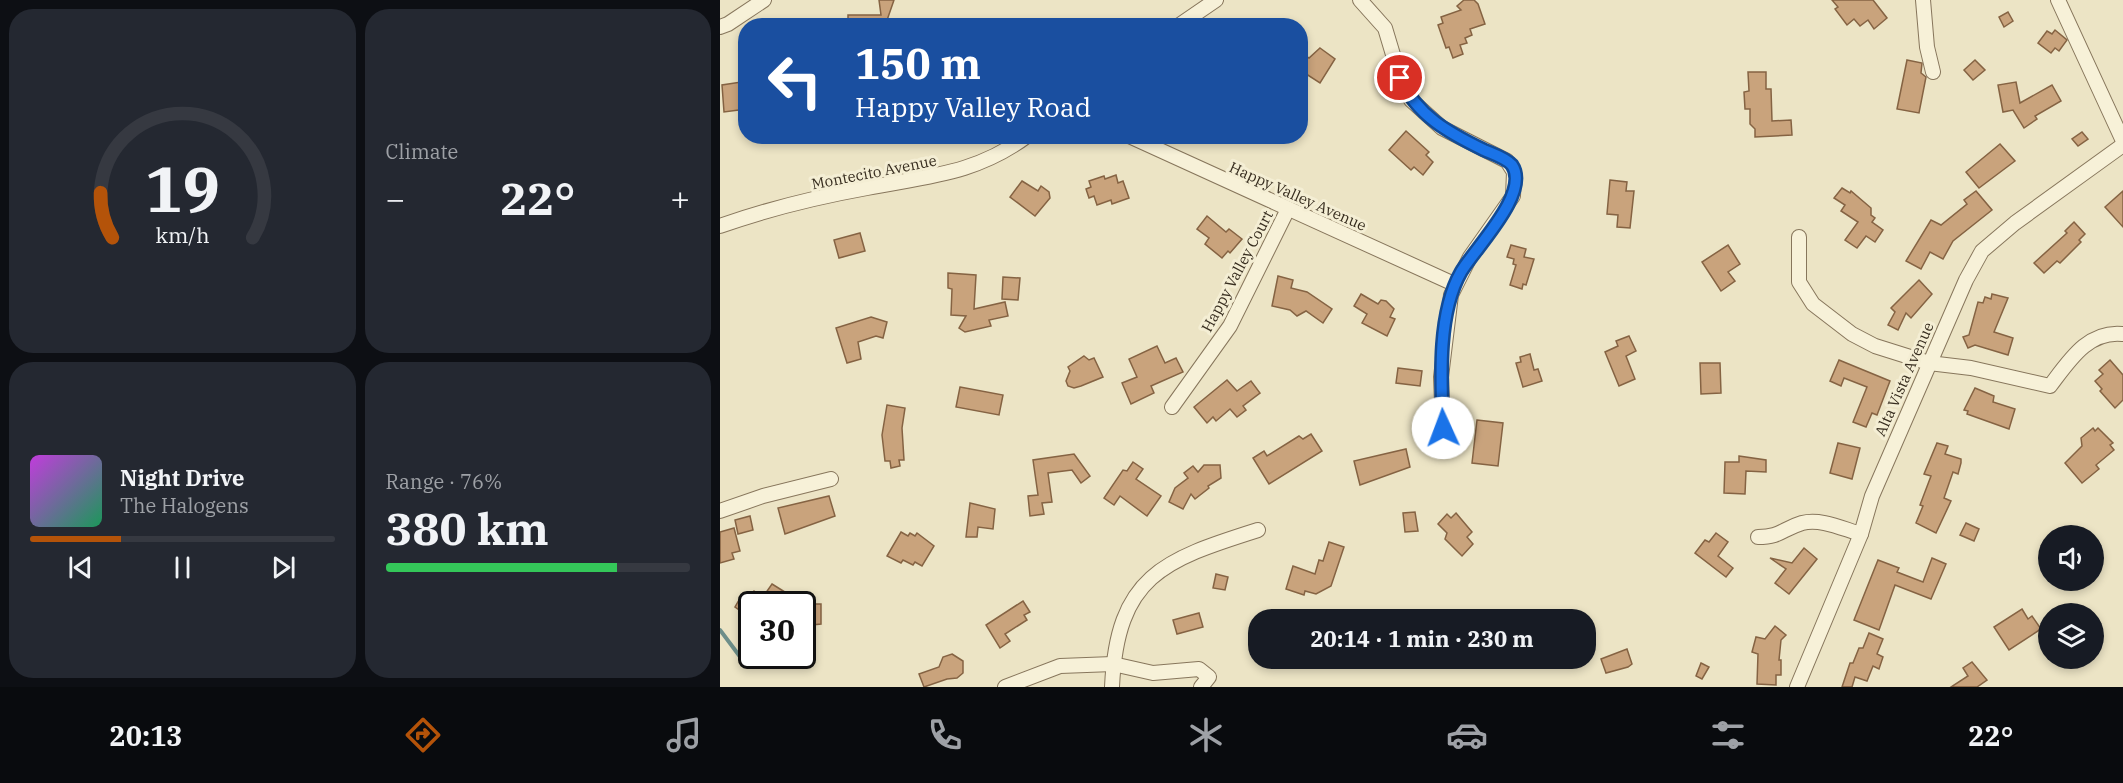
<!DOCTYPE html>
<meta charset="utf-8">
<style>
:root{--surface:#171b24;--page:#242831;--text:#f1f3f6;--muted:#9ea1a6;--line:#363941;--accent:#b45309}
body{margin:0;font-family:"IBM Plex Serif",serif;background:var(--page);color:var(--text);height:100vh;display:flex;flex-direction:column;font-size:22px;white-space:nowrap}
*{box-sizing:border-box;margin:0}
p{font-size:20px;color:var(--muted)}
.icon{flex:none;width:33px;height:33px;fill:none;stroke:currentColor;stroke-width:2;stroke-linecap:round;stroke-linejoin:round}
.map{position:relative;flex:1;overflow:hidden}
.drawer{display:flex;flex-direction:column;gap:9px;padding:9px;background:#0d0f14;width:720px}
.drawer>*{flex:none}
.top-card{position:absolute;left:18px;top:18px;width:570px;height:126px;border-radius:24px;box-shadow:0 3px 9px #0003;background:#1a4fa0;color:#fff;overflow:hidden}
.tools{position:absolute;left:1318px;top:525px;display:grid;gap:12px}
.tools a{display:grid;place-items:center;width:66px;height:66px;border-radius:50%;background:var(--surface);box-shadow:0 3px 9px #0003;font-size:30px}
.speed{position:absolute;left:18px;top:591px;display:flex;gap:12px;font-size:30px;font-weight:700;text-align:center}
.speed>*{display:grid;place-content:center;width:78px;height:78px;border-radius:50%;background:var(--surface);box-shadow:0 3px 9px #0003;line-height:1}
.speed .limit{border:3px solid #111;border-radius:9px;background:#fff;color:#111}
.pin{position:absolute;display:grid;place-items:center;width:51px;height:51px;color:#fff;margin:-26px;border:3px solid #fff;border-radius:50%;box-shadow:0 2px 6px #0007}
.me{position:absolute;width:66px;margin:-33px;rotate:358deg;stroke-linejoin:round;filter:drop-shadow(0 0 4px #0008)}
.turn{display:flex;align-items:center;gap:21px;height:126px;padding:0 18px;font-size:27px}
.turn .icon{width:78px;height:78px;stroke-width:2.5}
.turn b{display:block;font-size:42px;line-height:51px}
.big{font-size:45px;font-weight:800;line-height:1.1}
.drawer .card{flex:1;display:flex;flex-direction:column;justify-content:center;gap:9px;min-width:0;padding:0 21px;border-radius:24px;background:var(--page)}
.drawer .dial{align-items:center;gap:0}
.dial svg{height:156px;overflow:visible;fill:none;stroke:var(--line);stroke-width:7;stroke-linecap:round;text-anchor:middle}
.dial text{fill:var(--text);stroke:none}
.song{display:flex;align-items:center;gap:18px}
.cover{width:72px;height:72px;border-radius:9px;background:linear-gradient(135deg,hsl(290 70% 55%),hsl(150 70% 35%))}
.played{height:6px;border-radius:3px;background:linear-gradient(90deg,var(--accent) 30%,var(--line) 30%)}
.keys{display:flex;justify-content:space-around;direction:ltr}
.heat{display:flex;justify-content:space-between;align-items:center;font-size:33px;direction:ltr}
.charge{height:9px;border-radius:4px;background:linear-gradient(90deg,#34c759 76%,var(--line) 0)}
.drawer .tiles{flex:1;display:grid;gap:9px;grid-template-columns:repeat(2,1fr)}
.trip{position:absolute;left:528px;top:609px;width:348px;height:60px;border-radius:24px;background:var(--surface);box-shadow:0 3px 9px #0003;font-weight:800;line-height:60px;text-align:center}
.menu{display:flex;height:96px;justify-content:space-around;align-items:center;background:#090b0e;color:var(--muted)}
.menu .icon{width:42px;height:42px}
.menu .active{color:var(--accent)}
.menu b{font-size:27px;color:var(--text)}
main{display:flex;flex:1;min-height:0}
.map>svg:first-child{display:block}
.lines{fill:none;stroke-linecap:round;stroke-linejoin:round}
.stream{stroke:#6d8e89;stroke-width:4}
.building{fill:#c9a37c;stroke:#856343;stroke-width:1.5}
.minor-casing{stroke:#87765c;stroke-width:16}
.minor{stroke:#f7f1d8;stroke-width:14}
.route-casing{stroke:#114b97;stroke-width:15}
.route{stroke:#1a73e8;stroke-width:10}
.labels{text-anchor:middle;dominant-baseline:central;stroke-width:6;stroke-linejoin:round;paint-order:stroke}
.street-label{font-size:15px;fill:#372d1f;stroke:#f4eed4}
</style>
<main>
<section class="drawer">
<div class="tiles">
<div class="card dial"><svg viewBox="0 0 100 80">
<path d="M14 69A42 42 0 1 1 86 69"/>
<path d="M14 69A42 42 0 0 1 8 46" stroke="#b45309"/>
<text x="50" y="56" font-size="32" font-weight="700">19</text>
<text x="50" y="72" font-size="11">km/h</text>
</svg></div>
<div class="card"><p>Climate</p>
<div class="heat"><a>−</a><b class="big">22°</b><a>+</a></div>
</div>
<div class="card">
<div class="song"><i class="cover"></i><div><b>Night Drive</b><p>The Halogens</p></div></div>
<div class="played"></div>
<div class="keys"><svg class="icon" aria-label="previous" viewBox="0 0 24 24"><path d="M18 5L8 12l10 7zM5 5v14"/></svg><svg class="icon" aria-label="pause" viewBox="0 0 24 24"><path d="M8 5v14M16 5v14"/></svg><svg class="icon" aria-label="next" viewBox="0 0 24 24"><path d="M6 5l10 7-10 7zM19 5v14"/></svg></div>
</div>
<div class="card"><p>Range · 76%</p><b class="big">380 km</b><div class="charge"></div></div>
</div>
</section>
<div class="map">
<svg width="1403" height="687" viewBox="0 0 1403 687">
<rect width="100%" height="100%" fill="#ece4c5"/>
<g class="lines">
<!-- stream -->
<path class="stream" d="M0,630L24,662"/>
</g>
<!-- building -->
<g class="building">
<path d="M159,0H174L165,26H128V15H161Z"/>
<path d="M744,0H754L758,4L765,24L750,29L752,35L745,38L747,43L740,45L743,54L733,58L729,47L726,48L718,25L723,23L721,17L741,10L737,6Z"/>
<path d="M1112,0H1153L1167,18L1154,29L1148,20L1140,26L1134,19L1127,25L1115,9L1118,7Z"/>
<path d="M1288,12L1293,21L1284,27L1279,17Z"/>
<path d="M1335,30L1347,40L1339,51L1335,48L1331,53L1318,43L1327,31L1332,34Z"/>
<path d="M600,48L615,59L600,83L580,70V53L589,58Z"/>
<path d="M1187,60L1202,63L1201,73L1206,77L1199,113L1177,109Z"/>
<path d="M1255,60L1265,70L1253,80L1244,70Z"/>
<path d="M1028,72H1046V89H1051L1052,121L1071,120L1072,135L1035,137V129L1030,124V109H1025L1024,92L1029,91Z"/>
<path d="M21,82L22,95L26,94V109L4,112L2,85Z"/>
<path d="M1296,82L1300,103L1332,85L1341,101L1315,116L1317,119L1304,128L1293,110L1283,112L1278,85Z"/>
<path d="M686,131L709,152L706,155L713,162L703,175L694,167L691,170L669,150Z"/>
<path d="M1362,132L1368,139L1358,146L1352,139Z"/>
<path d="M1280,144L1295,161L1259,188L1246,172Z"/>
<path d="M396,175L398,183L403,181L409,198L392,204L391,200L377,205L374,196L369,198L366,189L371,187L369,181L384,176L385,179Z"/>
<path d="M890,180L907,182L906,191H914L910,228L897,227L898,215L887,214Z"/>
<path d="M302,181L318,191L321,186L329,192L330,198L315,216L290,197Z"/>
<path d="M1122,188L1130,193L1131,191L1151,208V215L1155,218L1152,222L1163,230L1155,242L1146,236L1137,248L1125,240L1138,222L1121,211L1125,205L1114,198Z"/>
<path d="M1256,191L1272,210L1233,241L1223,259L1210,252L1201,269L1186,261L1211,220L1221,225L1247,204L1244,200Z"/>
<path d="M1403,191V227L1385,207Z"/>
<path d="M487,216L506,232L509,229L522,239L510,253L508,251L502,258L485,244L489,238L477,229Z"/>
<path d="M1354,222L1365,234L1359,240L1361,242L1340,263L1337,261L1324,273L1314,263L1347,233L1345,231Z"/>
<path d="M140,233L145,251L119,258L114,240Z"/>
<path d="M791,245L806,249L804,257L814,259L806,285L803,284L802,289L790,285L796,265L793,264L794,259L787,257Z"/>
<path d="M1008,245L1020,264L1008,272L1015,281L1001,291L982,262Z"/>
<path d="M228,273L256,275L254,309L285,302L288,316L269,320L271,326L245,332L239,328L246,316L231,315L232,289L228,288Z"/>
<path d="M558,276L573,280L571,288L587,292L612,309L603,323L586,311L577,316L570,310L552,306Z"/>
<path d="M283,277L300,278L298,300L282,299Z"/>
<path d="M1199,280L1212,294L1191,318L1186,313L1178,330L1168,325L1175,312L1171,308Z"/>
<path d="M641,294L658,304L661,300L666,301L674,309L670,317L675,319L667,336L642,323L647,314L634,306Z"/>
<path d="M1272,294L1288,298L1274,332L1293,338L1288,355L1255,345L1248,348L1243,337L1249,335L1258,302L1263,303L1265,297L1271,299Z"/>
<path d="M151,317L167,322L163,338L156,336L138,342L141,359L127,363L116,328Z"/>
<path d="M909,336L916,351L906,356L915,379L899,386L885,352L898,346L896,341Z"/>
<path d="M437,346L445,363L456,358L463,372L431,386L434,393L411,404L402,383L417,377L409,359Z"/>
<path d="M810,354L814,370L818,369L822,381L803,387L796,363L801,362L800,357Z"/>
<path d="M364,356L369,360L374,358L383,377L361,386L354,388L348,386L346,381L350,371L348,367Z"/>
<path d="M1119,360L1170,381L1157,415L1152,413L1146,427L1133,422L1147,387L1124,378L1121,386L1110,381Z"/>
<path d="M1390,360L1403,375V400L1395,408L1380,391L1382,389L1375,381L1383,374L1379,370Z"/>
<path d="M980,363H1000L1001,393L981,394Z"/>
<path d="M678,368L702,371L700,386L676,383Z"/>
<path d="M507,380L517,391L531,381L540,393L523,406L526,410L517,417L510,409L496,421L493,417L487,423L474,407Z"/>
<path d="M240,387L283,395L279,415L236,407Z"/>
<path d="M1255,388L1274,396L1273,402L1295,409L1289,429L1247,414L1248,411L1244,410Z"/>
<path d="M167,405L185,408L182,428L184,460H179L180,466L171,468L170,461H165L162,435Z"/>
<path d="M757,420L783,423L778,466L752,463Z"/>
<path d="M1373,428L1375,431L1378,428L1393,443L1390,445L1394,450L1376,465L1379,469L1362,483L1345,463L1362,446L1361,438Z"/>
<path d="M591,434L602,451L549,484L533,458L544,451L547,456L579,436L583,439Z"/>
<path d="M1118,443L1140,448L1132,479L1110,473Z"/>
<path d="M1217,443L1228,446L1225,454L1241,459V463L1238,474L1233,472L1224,498L1231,501L1216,533L1196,523L1203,506L1200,505L1211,476L1204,474Z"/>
<path d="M686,449L690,467L640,485L634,461Z"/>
<path d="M354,454L370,476L361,483L352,470L328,473L332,502L322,503L324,514L310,516L308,496L318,495L313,460Z"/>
<path d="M1019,456L1046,460V472L1026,471L1025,494L1004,493L1005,462H1019Z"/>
<path d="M413,462L423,469L416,479L441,496L427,516L400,496L394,505L384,498L403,470L407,471Z"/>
<path d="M484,465H500L501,478L488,486L489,488L475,499L471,494L463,509L449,502L455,488L468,478L464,473L473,466L478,472Z"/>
<path d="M109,496L115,516L65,534L58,508Z"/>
<path d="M250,503L275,509L273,529L258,527L257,537H246Z"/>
<path d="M695,512L698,531L685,532L683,513Z"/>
<path d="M736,513L752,532L747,537L753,544L742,556L725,539L727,533L718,524L727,514L731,518Z"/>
<path d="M30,516L33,530L18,534L15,520Z"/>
<path d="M1246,523L1259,529L1254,541L1240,535Z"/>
<path d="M14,528L20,551L12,553L14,559L0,563V532Z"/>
<path d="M181,532L188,536L190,533L195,536L197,533L214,546L202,566L195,562L193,565L183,560L181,563L167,556Z"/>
<path d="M996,533L1008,542L998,556L1013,568L1006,577L975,553L985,540L989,542Z"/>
<path d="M609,542L624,547L611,586L596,594L585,591L584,595L566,589L573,566L595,574L599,560L603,561Z"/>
<path d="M1084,548L1097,559L1069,594L1055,583L1066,569L1050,558L1072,563Z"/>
<path d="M1212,558L1226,564L1211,599L1175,585L1159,630L1134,620L1158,560L1179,568L1177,572L1203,582Z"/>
<path d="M496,574L508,577L505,590L493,588Z"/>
<path d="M52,584L84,604H101V624L82,626V604H32L28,616L15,607L23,593L30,597L34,591L43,597Z"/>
<path d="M303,601L310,612L304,615L307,620L285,634L290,641L280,648L266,625Z"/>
<path d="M1302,609L1308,619L1312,616L1321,629L1289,650L1274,627Z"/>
<path d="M479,613L483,627L457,634L453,620Z"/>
<path d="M1055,626L1066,635L1061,640L1059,660H1061V675H1056V685L1037,684L1038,654L1032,652L1036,637L1045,639Z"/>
<path d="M1149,633L1163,639L1157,654L1163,657L1159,669L1153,666L1147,681L1135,677L1132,687H1122L1130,663H1133L1139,648H1143Z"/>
<path d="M907,649L912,664L908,667L886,673L881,659Z"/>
<path d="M232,654L243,661V673L237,678L227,679L204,687L199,674L219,667L223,657Z"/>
<path d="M1252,662L1267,680L1257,687H1231L1248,676L1243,668Z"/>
<path d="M981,663L989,667L982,679L976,676Z"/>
</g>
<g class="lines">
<!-- minor casing -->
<g class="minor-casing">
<g id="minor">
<path d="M640,0L665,28L680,78L691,100L722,128L787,161L794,172L793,196L750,257L731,295L721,377L723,428"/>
<path d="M1203,0L1207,47L1213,72"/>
<path d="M1338,0L1403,141"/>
<path d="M458,26L496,0"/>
<path d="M0,27L8,24L44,0"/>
<path d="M409,136L734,284"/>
<path d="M0,226C48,209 97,197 147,188C208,176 256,174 307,136"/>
<path d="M1079,237V282L1093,304L1132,334L1155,346L1209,363L1251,368L1330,386C1349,361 1368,330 1403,334"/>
<path d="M452,407L510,326L568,209"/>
<path d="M0,511L43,496L111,479"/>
<path d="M1038,537C1061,537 1062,529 1082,523C1101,518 1123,529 1141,534"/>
<path d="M285,687L340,666L393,664L433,673L479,669L489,677L481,687"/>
<path d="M392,687C397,576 443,560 538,530"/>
<path d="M1077,687L1141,534L1152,496L1246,280L1262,251L1295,223L1403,145"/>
</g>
</g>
<!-- minor -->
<use href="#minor" class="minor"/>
</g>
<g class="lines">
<!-- route casing -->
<g class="route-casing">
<path id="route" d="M680,78C697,116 729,133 764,150C773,154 786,158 792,165C811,193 755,248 741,272C717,314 721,381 723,428"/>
</g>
<!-- route -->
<use href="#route" class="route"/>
</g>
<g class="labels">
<!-- street labels -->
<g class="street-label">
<text transform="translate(154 172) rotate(-11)">Montecito Avenue</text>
<text transform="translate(578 196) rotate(24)">Happy Valley Avenue</text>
<text transform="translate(517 271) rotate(-62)">Happy Valley Court</text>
<text transform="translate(1184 379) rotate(-66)">Alta Vista Avenue</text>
</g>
</g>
</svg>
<div class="tools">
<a><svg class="icon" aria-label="sound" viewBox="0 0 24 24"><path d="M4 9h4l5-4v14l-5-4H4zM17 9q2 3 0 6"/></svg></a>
<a><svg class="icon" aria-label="layers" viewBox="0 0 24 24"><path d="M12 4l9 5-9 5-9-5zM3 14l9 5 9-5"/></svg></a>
</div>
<div class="speed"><div class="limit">30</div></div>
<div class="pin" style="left:680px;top:78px;background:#d93025"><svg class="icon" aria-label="arrive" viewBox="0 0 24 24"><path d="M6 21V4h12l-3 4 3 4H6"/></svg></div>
<svg class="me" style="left:723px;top:428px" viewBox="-20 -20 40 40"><circle r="19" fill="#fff"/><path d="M0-13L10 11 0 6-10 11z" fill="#1a73e8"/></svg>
<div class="trip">20:14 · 1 min · 230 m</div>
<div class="top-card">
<div class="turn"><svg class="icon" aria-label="left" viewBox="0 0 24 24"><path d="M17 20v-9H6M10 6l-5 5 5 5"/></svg><div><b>150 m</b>Happy Valley Road</div></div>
</div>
</div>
</main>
<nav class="menu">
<b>20:13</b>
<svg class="icon active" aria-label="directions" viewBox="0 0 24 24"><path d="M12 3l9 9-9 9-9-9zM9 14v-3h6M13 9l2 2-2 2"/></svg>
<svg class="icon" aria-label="music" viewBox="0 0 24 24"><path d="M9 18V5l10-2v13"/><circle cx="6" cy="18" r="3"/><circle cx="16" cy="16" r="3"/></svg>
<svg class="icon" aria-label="phone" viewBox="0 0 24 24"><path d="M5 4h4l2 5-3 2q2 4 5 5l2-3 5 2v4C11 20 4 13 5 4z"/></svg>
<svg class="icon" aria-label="climate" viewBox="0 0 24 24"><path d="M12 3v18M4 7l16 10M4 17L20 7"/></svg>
<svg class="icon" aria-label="car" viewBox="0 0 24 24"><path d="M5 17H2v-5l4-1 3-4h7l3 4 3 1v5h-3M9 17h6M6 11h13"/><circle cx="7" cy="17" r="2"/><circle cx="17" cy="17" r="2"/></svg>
<svg class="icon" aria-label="filters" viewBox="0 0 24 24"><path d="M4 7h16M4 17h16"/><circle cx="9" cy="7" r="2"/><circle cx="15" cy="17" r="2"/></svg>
<b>22°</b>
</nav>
